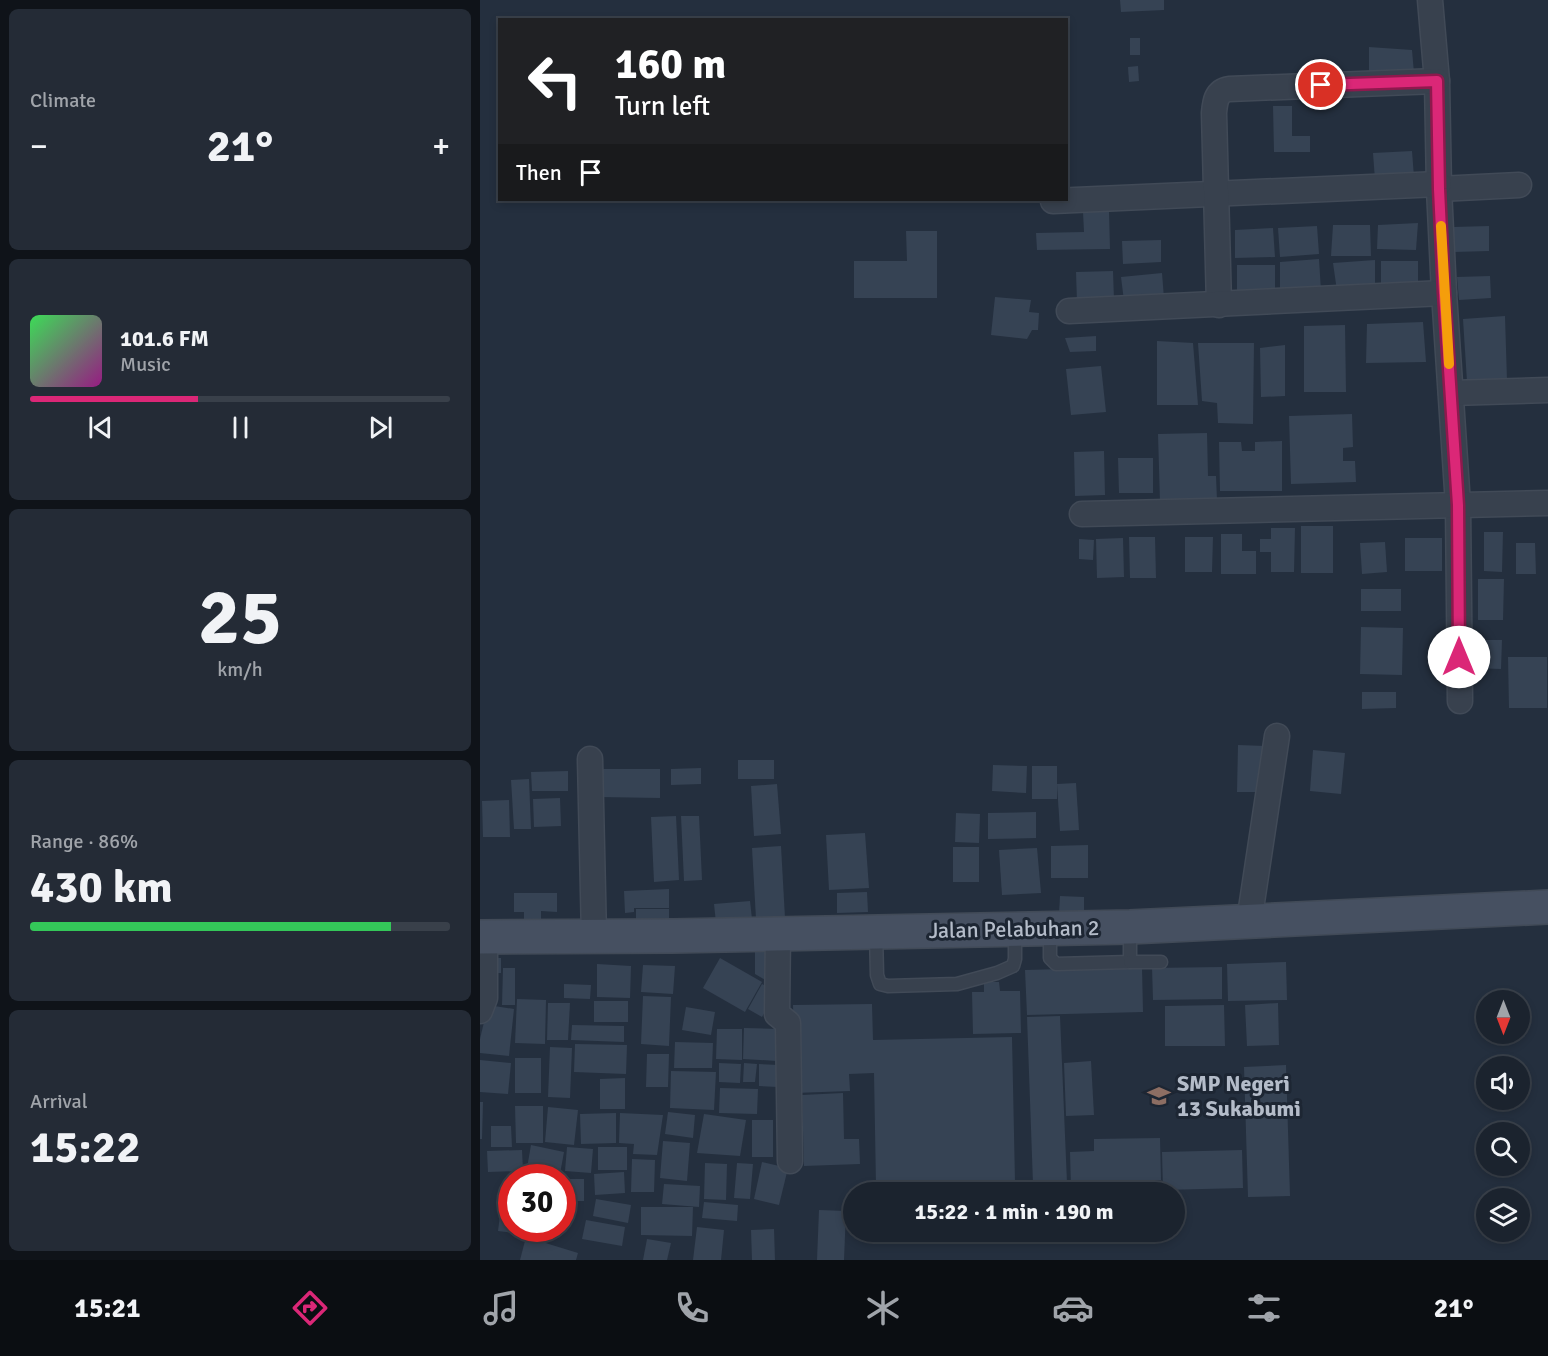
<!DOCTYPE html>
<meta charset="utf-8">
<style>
:root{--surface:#1b232e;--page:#242b36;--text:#f1f3f6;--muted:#a0a4aa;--line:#39404a;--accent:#db2777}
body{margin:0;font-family:Signika,sans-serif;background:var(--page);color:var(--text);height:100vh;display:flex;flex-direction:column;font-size:22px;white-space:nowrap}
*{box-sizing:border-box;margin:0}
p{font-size:20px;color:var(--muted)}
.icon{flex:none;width:33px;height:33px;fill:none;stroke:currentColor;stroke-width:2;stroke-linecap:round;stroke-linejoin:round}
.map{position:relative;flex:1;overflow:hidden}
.sheet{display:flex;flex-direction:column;gap:9px;padding:9px;background:#0f1319;width:480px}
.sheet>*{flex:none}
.hud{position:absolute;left:18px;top:18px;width:570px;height:183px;border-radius:0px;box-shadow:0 3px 9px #0003,0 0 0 2px var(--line);background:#202124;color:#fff;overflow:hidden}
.needle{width:39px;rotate:180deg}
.fabs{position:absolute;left:996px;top:990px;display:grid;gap:12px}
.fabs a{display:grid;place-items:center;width:54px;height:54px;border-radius:50%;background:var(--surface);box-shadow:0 3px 9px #0003,0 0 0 2px var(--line);font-size:30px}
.speed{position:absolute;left:18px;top:1164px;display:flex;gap:12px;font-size:30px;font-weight:700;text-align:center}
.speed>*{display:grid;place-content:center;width:78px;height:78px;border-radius:50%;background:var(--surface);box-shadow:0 3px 9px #0003,0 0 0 2px var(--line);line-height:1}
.speed .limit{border:9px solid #d22;background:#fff;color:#111}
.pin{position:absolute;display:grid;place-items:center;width:51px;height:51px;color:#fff;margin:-26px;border:3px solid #fff;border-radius:50%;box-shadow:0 2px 6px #0007}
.me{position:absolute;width:66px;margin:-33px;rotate:0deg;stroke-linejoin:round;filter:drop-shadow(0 0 4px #0008)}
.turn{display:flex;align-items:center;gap:21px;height:126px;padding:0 18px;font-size:27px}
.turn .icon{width:78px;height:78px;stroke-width:2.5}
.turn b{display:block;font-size:42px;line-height:51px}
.then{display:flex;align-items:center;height:57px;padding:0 18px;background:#0003;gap:12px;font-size:22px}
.big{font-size:45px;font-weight:700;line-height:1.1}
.sheet .card{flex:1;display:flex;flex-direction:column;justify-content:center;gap:9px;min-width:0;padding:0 21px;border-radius:9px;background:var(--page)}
.sheet .dial{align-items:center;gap:0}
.dial b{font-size:78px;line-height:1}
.song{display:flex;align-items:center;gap:18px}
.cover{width:72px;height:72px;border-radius:9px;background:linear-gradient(135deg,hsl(130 70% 55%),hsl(310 70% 35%))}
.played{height:6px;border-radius:3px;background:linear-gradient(90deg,var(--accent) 40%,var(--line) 40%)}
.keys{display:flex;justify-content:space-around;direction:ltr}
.heat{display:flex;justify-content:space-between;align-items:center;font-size:33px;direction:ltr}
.charge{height:9px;border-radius:4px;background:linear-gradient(90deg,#34c759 86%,var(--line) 0)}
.trip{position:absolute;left:363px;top:1182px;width:342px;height:60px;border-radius:30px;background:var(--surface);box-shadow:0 3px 9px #0003,0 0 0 2px var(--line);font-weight:700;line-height:60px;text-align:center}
.tab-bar{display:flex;height:96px;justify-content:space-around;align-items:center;background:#0b0e12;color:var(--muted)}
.tab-bar .icon{width:42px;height:42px}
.tab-bar .on{color:var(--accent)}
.tab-bar b{font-size:27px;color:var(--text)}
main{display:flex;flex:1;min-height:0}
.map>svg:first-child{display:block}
.building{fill:#364354}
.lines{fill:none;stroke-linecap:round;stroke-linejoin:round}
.service-casing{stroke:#414a57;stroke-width:15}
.minor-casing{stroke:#414a57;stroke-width:27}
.secondary-casing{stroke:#414a57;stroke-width:36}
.service{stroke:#38414e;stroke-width:12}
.minor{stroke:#38414e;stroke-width:24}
.secondary{stroke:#465061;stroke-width:33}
.route-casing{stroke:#8e194d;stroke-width:15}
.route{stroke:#db2777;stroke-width:10}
.slow{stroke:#f59e0b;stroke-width:10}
.labels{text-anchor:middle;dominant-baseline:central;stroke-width:6;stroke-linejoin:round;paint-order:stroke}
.street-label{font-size:22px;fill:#b4bcc9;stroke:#1d2633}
.poi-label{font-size:22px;font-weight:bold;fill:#b4bcc9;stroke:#1d2633;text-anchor:start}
</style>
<main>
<section class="sheet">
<div class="card"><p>Climate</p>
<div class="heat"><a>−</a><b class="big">21°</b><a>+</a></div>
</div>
<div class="card">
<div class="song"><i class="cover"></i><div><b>101.6 FM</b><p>Music</p></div></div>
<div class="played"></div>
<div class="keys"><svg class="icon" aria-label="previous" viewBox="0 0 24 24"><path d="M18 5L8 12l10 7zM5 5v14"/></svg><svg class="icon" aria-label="pause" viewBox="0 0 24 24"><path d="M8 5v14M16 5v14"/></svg><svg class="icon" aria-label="next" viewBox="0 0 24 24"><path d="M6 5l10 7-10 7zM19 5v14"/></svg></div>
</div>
<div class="card dial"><b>25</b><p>km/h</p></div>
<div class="card"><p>Range · 86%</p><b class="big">430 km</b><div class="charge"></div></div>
<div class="card"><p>Arrival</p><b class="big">15:22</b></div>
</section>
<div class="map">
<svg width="1068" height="1260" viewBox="0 0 1068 1260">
<rect width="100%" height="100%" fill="#242f3e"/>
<!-- building -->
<g class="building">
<path d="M640,0H684V10L641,12Z"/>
<rect x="650" y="38" width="10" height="17"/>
<path d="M889,47L932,50L934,73L889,81Z"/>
<path d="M658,66L659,81L649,82L648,67Z"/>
<path d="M793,106H812V136H830V152H794Z"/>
<path d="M932,151L934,177L895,180L893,153Z"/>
<path d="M629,211L630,249L557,250L556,233L604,232L603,212Z"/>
<path d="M938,223L936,250L897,249L898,225Z"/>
<path d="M853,225H890L891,256H851Z"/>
<path d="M837,226L839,254L800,257L798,228Z"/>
<path d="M1009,226V251L974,252L973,227Z"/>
<path d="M793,228L795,257L755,258V230Z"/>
<path d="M426,231H457V298H374V261H427Z"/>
<path d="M681,240V262L643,264L642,241Z"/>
<path d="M839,259L841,291L800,293V262Z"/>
<path d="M895,260V289L857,291L853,263Z"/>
<path d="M901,261H938V288L901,290Z"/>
<rect x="757" y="265" width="38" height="28"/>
<path d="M633,271L634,300L597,302L596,272Z"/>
<path d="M682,273L684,298L644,301L641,277Z"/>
<path d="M1010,276L1011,298L979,300L977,277Z"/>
<path d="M515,297L551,300L549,312L559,313L558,330H552L547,339L511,335Z"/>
<path d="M1025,316L1027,381L987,382L983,319Z"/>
<path d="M943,322L946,362L886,363L887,324Z"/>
<path d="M865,325L866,392H824V326Z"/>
<path d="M616,336V351L590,352L585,338Z"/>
<path d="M677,341L713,343L718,405H677Z"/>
<path d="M718,343H774L773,424L738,423L737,403L722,401Z"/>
<path d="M805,345V396L781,397L780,348Z"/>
<path d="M621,366L626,412L591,415L586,369Z"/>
<path d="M872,414L873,447L863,448V461H875L876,482L811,484L809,416Z"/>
<path d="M727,433L728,476H736L737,500L680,502L678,434Z"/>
<path d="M802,441V491H740L739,442H761L762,451H775V442Z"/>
<path d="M624,451L625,495L595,496L594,452Z"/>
<path d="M638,458H673V493H639Z"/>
<rect x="821" y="526" width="32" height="47"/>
<path d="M791,528H815L814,572H791V552H780V539H791Z"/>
<path d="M1004,532H1023L1022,572L1004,571Z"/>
<path d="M741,534H762V551H776V574H741Z"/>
<path d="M649,537H675L676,578H650Z"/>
<path d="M705,537H733L732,572H705Z"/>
<path d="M643,538L644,577L617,578L616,539Z"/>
<rect x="925" y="538" width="37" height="33"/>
<path d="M599,539L614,540L613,560L599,559Z"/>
<path d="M905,542L907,572L882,574L880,543Z"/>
<path d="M1036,543H1055L1056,574H1036Z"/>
<path d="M998,579H1024L1023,620H998Z"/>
<rect x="881" y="589" width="40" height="22"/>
<path d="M881,627L923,628L922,675L880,674Z"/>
<path d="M994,640H1022L1021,669L993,668Z"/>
<path d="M1028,657H1067V708H1029Z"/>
<path d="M882,692H916V708L882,709Z"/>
<path d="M758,745L785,746L784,792H757Z"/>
<path d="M833,750L865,753L861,794L830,791Z"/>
<rect x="258" y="760" width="36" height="19"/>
<path d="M513,765L547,766L546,793L512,791Z"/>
<rect x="552" y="766" width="25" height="33"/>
<path d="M221,768V784L191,785V769Z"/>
<path d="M121,769H180V798L120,797Z"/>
<path d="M88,771V791H52L51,772Z"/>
<path d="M49,779L51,829H34L31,780Z"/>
<path d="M596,783L599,830L580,831L577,784Z"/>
<path d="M297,784L301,834L274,836L271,786Z"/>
<path d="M80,798L81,826L54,827L53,799Z"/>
<path d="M29,800L30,837H3L2,801Z"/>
<path d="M556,812V838L508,839V813Z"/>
<path d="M476,813L500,814L499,843L475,842Z"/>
<path d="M196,816L199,880L174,882L171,817Z"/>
<path d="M201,816H219L222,880L204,881Z"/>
<path d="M385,833L389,888L349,890L346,835Z"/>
<path d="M608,845V878H571V846Z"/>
<path d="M301,846L305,918L276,919L272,848Z"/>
<rect x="473" y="847" width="26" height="35"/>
<path d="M557,848L561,893L522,895L519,850Z"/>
<path d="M189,889V908H154V912L145,913L144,891Z"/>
<path d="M387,892L388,912L357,913V893Z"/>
<path d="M34,893H77V912L61,911V919H44V912H34Z"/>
<path d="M580,896L604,897V914H579Z"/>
<path d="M270,901L272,919L236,923L234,904Z"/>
<path d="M156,909H189V923L156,924Z"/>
<path d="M275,950H294V985L275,974Z"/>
<rect x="6" y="958" width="15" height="15"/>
<path d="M240,958L282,982L265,1012L223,988Z"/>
<path d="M806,962L807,1000L748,1001L747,964Z"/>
<path d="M117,964L151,966L150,998L117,997Z"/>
<path d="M163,965L195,966L193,994L161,992Z"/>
<path d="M662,967L663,1012L547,1015L545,970Z"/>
<path d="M742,967V999L673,1000L672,968Z"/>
<path d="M23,968H35V1005H22Z"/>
<path d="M504,982H519L520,991H540L541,1033L493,1034L492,992H504Z"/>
<path d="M84,984L111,985L110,999L84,998Z"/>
<path d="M282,984L296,991L282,1017L268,1009Z"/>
<path d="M163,996L191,997L189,1046L161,1044Z"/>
<path d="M37,999L66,1000L65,1044L35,1043Z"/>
<rect x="114" y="1001" width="34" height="21"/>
<path d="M68,1003H90L88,1040H67Z"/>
<path d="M798,1003L799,1045L767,1046L765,1005Z"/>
<path d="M392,1004L393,1040L532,1037L535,1182L396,1186L394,1073L369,1074L370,1091L315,1093L313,1005Z"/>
<path d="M8,1005L34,1009L29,1056L0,1053V1039Z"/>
<path d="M744,1005L745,1046H685V1006Z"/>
<path d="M206,1007L235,1012L231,1035L202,1030Z"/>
<path d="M580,1016L587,1183L553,1184L547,1017Z"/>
<path d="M92,1025L144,1026V1042L91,1040Z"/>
<path d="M264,1028L299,1029L297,1061L263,1059Z"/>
<path d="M237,1029H262V1060L236,1059Z"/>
<path d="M195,1042L233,1043L232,1068H194Z"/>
<path d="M95,1044L147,1045L146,1074L94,1072Z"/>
<path d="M70,1047L92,1048L90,1098L68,1097Z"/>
<path d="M167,1054H189L188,1087H166Z"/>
<rect x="35" y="1058" width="26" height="35"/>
<path d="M0,1060L31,1063L28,1094L0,1092Z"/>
<path d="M611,1061L614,1115L586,1116L584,1063Z"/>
<path d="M239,1063L261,1064L260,1083L239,1082Z"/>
<path d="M264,1063L277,1064L275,1082H263Z"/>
<path d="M279,1064L299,1065L298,1087L279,1086Z"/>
<path d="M806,1065L810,1196L768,1197L764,1067Z"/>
<path d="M191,1071L236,1072L234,1110L190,1108Z"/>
<path d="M145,1078V1109H120V1079Z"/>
<path d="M240,1088L278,1089L277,1114L239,1113Z"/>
<path d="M363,1093L364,1139H379L380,1164L324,1166L322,1095Z"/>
<path d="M0,1102H3L2,1139H0Z"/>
<path d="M35,1106H63V1143H36Z"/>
<path d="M68,1107L98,1110L94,1145L65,1142Z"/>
<path d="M188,1112L215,1115L213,1138L185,1134Z"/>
<path d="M136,1113V1143L101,1144L100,1114Z"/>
<path d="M140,1113L183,1115L177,1155L153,1154L154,1144L139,1143Z"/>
<path d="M224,1114L266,1120L260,1156L217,1153Z"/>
<rect x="272" y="1120" width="21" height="37"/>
<path d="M11,1126H31L32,1147H11Z"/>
<path d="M680,1138L681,1180H672V1192H614V1189H591L590,1152L614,1151V1139Z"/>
<path d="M183,1141L210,1143L207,1181L180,1178Z"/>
<path d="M51,1145L84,1152L80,1174L47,1168Z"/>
<path d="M87,1147L113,1149L111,1173L85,1171Z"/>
<rect x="118" y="1147" width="29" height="23"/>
<path d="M42,1150L43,1171L8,1172L7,1151Z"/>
<path d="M762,1150L763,1188L683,1190L682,1152Z"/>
<path d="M152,1159L175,1160L174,1192H151Z"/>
<path d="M282,1162L308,1168L299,1205L274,1199Z"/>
<path d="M225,1163L247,1164L246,1200L224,1199Z"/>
<path d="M257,1163L273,1164L270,1199L254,1198Z"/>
<path d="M144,1172L145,1193L115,1195L114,1174Z"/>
<rect x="82" y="1179" width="22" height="22"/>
<path d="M184,1184L220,1186L219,1207L182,1204Z"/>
<path d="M22,1199L32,1201V1228H44L43,1234L18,1231Z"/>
<path d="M116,1199L151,1205L148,1223L113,1216Z"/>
<path d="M224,1202L258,1205L257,1221L222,1218Z"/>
<path d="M161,1207H213L212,1236L161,1235Z"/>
<path d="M339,1210L366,1211L364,1260H337Z"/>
<path d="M106,1220L145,1227L142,1246L102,1239Z"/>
<path d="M217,1227L244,1230L241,1260H213Z"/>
<path d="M294,1229L295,1260H272L271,1230Z"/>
<path d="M46,1237L98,1253L96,1260H40Z"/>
<path d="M167,1239L191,1243L187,1260H163Z"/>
</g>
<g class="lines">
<!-- service casing -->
<g class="service-casing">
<g id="service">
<path d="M570,930V958L576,964L650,962V928"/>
<path d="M396,933L397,975L400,984L408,986L477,984L517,973L533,966L535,959V930"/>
<path d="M650,962H681"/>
</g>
</g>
<!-- minor casing -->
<g class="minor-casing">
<g id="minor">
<path d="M950,0L957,81L959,189L964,293L978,505L980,701"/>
<path d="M959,189L1039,185"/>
<path d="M573,201L959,184"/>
<path d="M739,305L734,113C735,102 736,91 749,89L957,81"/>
<path d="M589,311L964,293"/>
<path d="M971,393L1068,390"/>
<path d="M602,514L1068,503"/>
<path d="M110,759L114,937"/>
<path d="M769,922L797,736"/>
<path d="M298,933L297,1014L308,1023L310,1161"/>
<path d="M0,1011L5,998V937"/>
</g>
</g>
<!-- secondary casing -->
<g class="secondary-casing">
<path id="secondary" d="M0,937L193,936L650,927L1068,907"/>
</g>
<!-- service -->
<use href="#service" class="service"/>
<!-- minor -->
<use href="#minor" class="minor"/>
<!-- secondary -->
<use href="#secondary" class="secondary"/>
</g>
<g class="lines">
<!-- route casing -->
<g class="route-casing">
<path id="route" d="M841,85L957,81L959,189L964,293L978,505L979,657"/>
</g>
<!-- route -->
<use href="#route" class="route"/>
<!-- slow -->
<path class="slow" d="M961,226L969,364"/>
</g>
<!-- icons -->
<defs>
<g id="school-bare" transform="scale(1.8)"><path d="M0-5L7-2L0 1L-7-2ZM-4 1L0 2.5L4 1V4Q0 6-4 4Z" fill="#8d6e63" stroke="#1d2633" stroke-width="2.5" paint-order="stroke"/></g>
</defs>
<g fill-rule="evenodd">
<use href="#school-bare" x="679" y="1096"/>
</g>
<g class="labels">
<!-- street labels -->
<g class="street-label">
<text transform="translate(534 929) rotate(-1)">Jalan Pelabuhan 2</text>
</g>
<!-- poi labels -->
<g class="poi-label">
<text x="697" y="1083">SMP Negeri<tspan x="697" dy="25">13 Sukabumi</tspan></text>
</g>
</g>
</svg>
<div class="fabs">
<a><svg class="needle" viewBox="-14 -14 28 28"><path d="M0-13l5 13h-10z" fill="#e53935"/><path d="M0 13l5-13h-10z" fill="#a0a4aa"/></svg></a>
<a><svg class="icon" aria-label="sound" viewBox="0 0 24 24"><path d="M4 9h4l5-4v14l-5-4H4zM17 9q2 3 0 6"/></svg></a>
<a><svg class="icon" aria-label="search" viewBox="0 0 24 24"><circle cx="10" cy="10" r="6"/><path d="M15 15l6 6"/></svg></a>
<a><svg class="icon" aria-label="layers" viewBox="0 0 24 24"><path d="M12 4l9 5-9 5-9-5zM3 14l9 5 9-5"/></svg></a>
</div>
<div class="speed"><div class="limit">30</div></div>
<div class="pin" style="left:841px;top:85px;background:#d93025"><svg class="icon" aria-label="arrive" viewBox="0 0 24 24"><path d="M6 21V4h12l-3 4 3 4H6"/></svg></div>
<svg class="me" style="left:979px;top:657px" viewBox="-20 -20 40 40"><circle r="19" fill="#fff"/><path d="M0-13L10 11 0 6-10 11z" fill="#db2777"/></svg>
<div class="trip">15:22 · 1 min · 190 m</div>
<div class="hud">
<div class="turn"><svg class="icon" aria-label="left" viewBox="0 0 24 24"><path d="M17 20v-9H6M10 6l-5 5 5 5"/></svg><div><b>160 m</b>Turn left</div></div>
<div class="then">Then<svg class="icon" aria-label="arrive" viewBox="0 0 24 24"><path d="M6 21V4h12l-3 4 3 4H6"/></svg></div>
</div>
</div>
</main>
<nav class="tab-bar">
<b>15:21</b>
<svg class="icon on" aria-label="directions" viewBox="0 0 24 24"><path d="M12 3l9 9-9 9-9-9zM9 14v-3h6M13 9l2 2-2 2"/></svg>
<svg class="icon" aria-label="music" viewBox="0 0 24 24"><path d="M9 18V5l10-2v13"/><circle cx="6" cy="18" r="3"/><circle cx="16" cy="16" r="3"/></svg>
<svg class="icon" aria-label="phone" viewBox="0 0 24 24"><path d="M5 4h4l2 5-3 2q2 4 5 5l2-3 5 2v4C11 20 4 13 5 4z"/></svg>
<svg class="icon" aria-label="climate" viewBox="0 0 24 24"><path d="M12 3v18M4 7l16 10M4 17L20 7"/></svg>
<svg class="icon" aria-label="car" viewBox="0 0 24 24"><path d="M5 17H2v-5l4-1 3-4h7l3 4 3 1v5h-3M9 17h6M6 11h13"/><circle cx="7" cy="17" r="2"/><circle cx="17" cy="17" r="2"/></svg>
<svg class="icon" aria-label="filters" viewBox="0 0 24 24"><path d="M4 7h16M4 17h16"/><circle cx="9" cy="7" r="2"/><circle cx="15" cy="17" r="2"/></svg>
<b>21°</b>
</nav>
